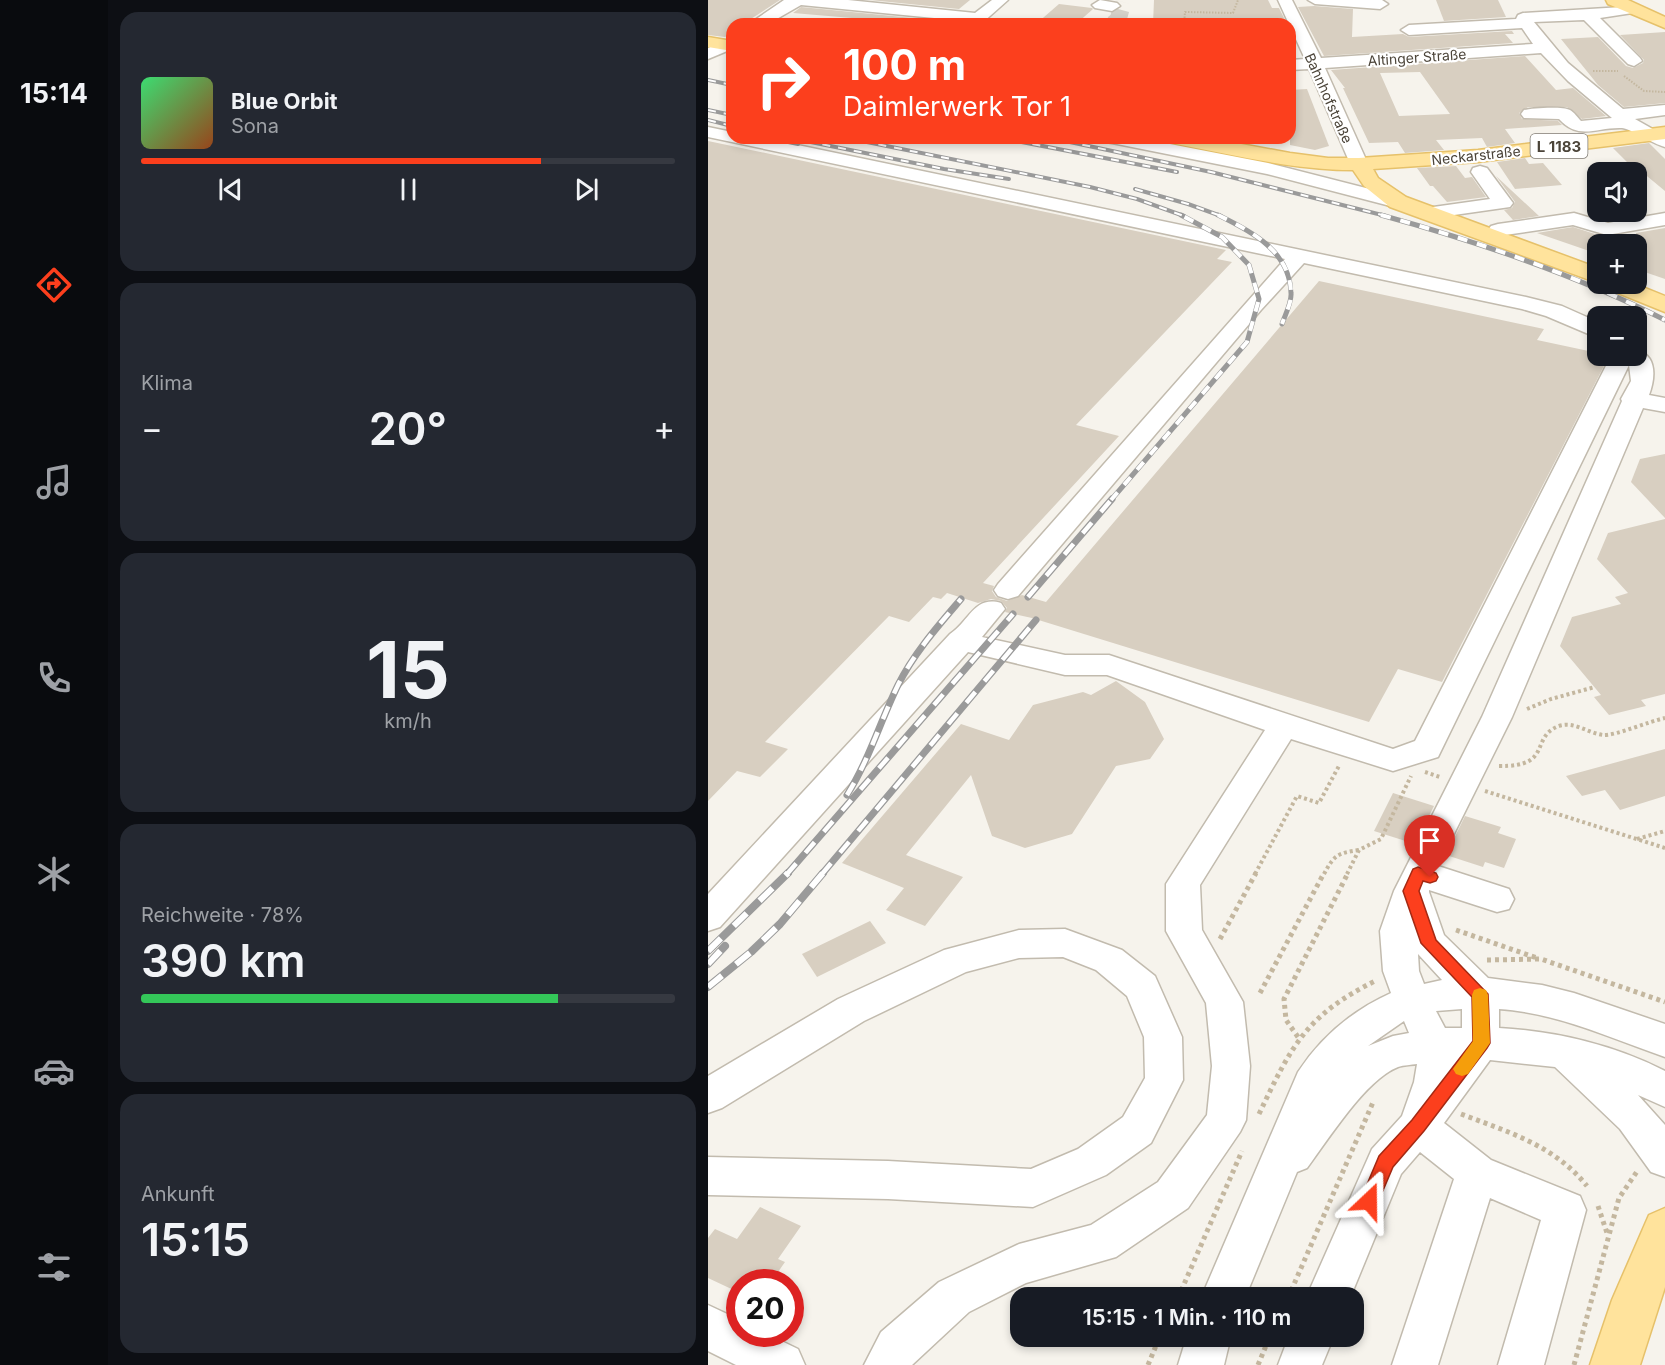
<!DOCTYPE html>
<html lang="de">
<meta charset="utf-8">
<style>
:root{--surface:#171b24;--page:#242831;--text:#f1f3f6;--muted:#9ea1a6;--line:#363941;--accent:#fc3f1d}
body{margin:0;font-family:Inter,sans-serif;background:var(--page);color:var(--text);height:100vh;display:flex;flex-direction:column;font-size:22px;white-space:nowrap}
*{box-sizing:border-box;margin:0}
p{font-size:20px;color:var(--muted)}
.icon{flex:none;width:33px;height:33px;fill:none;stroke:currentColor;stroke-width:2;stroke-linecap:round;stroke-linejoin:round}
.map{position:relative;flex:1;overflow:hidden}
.sheet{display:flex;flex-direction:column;gap:12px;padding:12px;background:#0d0f14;width:600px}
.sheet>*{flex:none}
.guide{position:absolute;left:18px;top:18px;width:570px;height:126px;border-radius:18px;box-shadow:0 3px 9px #0003;background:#fc3f1d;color:#fff;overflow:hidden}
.controls{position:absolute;left:879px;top:162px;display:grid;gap:12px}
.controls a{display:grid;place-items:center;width:60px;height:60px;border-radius:12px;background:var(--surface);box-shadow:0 3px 9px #0003;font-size:30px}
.speed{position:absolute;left:18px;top:1269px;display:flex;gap:12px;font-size:30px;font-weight:700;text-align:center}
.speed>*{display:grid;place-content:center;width:78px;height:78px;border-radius:50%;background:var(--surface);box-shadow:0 3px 9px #0003;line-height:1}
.speed .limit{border:9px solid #d22;background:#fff;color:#111}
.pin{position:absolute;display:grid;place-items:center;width:51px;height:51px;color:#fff;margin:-62px -26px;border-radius:50% 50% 50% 0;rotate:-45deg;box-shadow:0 0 6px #0007}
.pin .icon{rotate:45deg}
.me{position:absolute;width:66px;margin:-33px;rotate:23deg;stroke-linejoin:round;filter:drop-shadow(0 0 4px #0008)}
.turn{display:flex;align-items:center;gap:21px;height:126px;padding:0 18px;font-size:27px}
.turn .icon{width:78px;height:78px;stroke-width:2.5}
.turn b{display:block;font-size:42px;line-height:51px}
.big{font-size:45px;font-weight:600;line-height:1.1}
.sheet .card{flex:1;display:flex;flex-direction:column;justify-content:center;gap:9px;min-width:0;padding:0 21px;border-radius:18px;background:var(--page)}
.sheet .dial{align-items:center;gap:0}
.dial b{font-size:78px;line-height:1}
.song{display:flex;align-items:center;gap:18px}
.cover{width:72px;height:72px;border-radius:9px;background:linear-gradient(135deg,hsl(140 70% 55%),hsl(20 70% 35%))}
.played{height:6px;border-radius:3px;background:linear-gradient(90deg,var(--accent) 75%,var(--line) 75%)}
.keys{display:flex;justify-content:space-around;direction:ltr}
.heat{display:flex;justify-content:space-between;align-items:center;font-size:33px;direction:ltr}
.charge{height:9px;border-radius:4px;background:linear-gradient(90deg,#34c759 78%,var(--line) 0)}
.trip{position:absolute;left:302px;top:1287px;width:354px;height:60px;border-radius:18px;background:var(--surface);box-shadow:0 3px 9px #0003;font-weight:600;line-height:60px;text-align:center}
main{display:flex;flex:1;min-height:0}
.menu{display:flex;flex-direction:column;width:108px;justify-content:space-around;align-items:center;background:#090b0e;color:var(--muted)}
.menu .icon{width:42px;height:42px}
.menu .current{color:var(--accent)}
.menu b{font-size:27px;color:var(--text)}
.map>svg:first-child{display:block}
.building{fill:#d8cfc1;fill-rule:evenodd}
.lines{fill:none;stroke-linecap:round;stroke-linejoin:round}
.minor-tunnel{stroke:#d4d0c8;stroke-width:17;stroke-dasharray:17 8;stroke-linecap:butt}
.minor-casing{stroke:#c2bbae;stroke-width:3}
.major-casing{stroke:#e6c16a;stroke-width:3}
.path-far2{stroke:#c4b79f;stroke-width:2;stroke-dasharray:1.5 1.5;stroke-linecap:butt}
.path-far1{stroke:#c4b79f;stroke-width:4;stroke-dasharray:3 3;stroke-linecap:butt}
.path{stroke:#c4b79f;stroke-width:5;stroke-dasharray:4 4;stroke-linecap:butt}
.minor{fill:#fff;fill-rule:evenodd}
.major{fill:#ffe39c;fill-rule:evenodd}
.rail-far3-casing{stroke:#9a9a9a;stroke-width:4}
.rail-far2-casing{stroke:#9a9a9a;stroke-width:5}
.rail-far1-casing{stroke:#9a9a9a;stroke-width:7}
.rail-casing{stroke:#9a9a9a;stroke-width:8}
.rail-far3{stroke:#fff;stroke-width:2;stroke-dasharray:8;stroke-linecap:butt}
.rail-far2{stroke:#fff;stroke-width:4;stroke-dasharray:10;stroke-linecap:butt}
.rail-far1{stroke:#fff;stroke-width:4.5;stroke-dasharray:14;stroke-linecap:butt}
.rail{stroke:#fff;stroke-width:6;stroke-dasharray:18;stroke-linecap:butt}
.route{fill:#fc3f1d;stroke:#a42913;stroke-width:1.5}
.slow{fill:#f59e0b}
.labels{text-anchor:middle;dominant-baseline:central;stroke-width:4.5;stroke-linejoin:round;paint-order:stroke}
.far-street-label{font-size:14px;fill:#4b4439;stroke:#fff}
.shield{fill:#fff;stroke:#817c74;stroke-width:1.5}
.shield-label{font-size:15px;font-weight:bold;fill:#4b4439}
</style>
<main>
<nav class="menu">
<b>15:14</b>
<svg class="icon current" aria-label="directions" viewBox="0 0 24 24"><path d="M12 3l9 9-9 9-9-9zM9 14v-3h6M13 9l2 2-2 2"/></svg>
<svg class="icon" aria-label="music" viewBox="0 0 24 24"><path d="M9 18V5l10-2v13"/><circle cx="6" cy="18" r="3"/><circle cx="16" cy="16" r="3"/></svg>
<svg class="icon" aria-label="phone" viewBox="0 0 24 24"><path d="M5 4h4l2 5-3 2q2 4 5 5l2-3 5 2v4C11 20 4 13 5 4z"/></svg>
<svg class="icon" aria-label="climate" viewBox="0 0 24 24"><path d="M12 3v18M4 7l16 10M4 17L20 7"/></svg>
<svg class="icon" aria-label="car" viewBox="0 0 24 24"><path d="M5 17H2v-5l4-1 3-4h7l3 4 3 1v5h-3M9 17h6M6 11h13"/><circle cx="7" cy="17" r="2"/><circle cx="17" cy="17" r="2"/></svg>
<svg class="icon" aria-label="filters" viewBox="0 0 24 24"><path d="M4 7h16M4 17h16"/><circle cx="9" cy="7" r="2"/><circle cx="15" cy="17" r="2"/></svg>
</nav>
<section class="sheet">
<div class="card">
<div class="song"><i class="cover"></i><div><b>Blue Orbit</b><p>Sona</p></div></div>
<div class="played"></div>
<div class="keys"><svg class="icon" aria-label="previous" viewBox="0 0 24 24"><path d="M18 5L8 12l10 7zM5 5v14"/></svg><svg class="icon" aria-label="pause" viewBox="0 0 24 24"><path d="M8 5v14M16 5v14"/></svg><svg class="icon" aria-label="next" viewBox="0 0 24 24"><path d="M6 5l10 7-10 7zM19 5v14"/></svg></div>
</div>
<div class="card"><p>Klima</p>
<div class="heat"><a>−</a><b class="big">20°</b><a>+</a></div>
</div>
<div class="card dial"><b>15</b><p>km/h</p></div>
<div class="card"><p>Reichweite · 78%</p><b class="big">390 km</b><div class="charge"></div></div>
<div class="card"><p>Ankunft</p><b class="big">15:15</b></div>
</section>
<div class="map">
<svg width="957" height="1365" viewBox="0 0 957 1365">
<rect width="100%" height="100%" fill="#f6f3ec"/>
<!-- building -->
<g class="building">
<path d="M0,0H72L35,24H24V34L17,37L0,35Z"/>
<path d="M162,0H262L251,9Z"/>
<path d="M446,0H560L564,8H571L579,24H445Z"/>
<path d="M728,0H790L798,17L736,21Z"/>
<path d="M351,4L384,8L385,9L368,24H328Z"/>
<path d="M606,6L645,9L644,37L695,34L701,37L804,31L806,34H797L805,43L616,56L590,7Z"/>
<path d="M93,7L235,21L231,24H189L191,22L85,13Z"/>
<path d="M957,32V103L916,107L890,85L853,39L890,37L918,66L925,68L935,63L936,60L912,35Z"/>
<path d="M817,56L848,90L865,88L898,116L874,119L859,107H820L811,113L814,119L850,121L854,125L797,129L807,143L779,147L774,138L728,140L736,150L697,153L690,142L661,143L635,88H637L623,70ZM712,72L742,114L691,116L672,73Z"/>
<path d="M599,89L621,146L607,150L582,145V90Z"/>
<path d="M0,141L518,250L509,259L524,262L368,425L411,436L275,583L286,586L284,591L288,597L299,601L314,595L338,602L611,281L836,329L829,340L890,353V356H901L734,682L690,669L661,722L324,618L297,612L299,608L293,601L283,599L270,603L239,593L233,599L225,597L201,622L181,616L57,742L80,749L52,777L29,771L0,801Z"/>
<path d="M941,143L957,159V191L922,162H919L905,148Z"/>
<path d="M817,158L821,164L835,163L854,185L807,189L789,162Z"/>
<path d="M748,166L757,178L764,177L778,197L739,202L725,186H722L709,168Z"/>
<path d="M788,176L831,216L805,220L796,210L804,208L807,202Z"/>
<path d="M865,227L890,235V254L829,233Z"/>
<path d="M957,228V279L928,269V233Z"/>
<path d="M957,454V518L923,482L932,459Z"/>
<path d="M957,519V694L933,700L938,706L901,715L886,697L893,695L852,646L864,617L913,604L907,597L920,593L889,559L900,533Z"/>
<path d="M408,681L437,702L456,739L442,759L408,766L364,834L317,848L284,836L263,775L198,855L255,877L217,926L178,910L196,888L134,863L253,724L301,740L325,705L375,692L383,695Z"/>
<path d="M957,749V796L912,810L897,790L874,796L858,776Z"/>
<path d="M685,793L726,806L707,844L666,831Z"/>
<path d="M757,816L793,827L790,833L808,839L796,868L777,862L775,867L738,855Z"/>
<path d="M162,921L178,943L109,977L94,954Z"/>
<path d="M52,1207L93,1226L70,1259L77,1262L63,1282H32V1293L0,1278V1238L7,1229L29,1239Z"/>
</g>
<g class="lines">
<!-- minor-tunnel -->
<path class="minor-tunnel" d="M405,24L410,20L415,2"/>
<!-- minor casing -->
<g class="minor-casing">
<g id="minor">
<path d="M76,0H140L267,13L284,0H300L273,24H255L257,21L93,5L60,24H41Z"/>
<path d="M392,0L409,3L412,6L404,11L387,8L384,5Z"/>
<path d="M570,0H584L613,58L825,44L814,28L701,35L693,30L701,25L808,19L810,15L815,13L931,6L934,9L931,12L892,18L932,58L934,61L926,66L920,64L876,20L826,22L860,63L915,109L957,105V115L927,119L957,136V147C945,144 921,128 914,128C888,127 871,141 851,119L816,118L813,114L816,110C824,108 855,106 862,110C866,112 870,118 873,121L904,118L860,81L833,53L617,68L660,164L658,168H644L601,69L582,70V60L597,59Z"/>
<path d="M600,0H674L680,4L672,9L607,4Z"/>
<path d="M19,40L24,41V49L0,59V48Z"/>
<path d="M0,127L24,132V138H56L818,297L854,306L890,322V338L838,316L814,309L596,263L553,310L310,596L300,599L290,596L286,590L290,584L577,259L0,137Z"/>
<path d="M395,138H431L560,163L697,198L700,202L697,206L690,208L559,174L404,143L398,142Z"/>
<path d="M772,166L779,168L802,199L805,203L802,207L718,219L711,217L708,213L711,209L782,199L763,172L765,168Z"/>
<path d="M866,213L900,223L957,213V225L899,235L865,225L790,236L783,234L780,230L783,226L790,224Z"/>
<path d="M928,350C950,355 947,379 941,395L957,398V412L935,408L804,717L730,866L801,889L806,899L801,909L789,912L721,890V892L736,935L780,978L834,985L866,993L957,1024V1057C902,1038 850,1013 791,1009V1028C848,1031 907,1045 957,1071V1107L930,1095L957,1125V1177L943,1172L912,1129L847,1067L782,1060L736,1123L783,1160L872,1196L878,1210L836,1365H790L833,1220L782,1198L730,1365H684L746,1179L712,1152L693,1174L642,1298H598L664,1149L694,1116L706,1082L709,1064C703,1065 696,1065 690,1067C658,1079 620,1140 599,1168L589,1172L537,1298H493L590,1072C613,1037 645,1010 683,993L675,971L672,931L686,891L774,717L914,401L913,399L923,381L921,365L730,757L685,771L583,739L492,885L494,930L535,1002L542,1066L538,1120L532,1132L480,1208L408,1257L318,1283L261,1312L204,1365H156L173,1332L231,1282L311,1244L383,1225L450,1182L499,1115L504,1066L498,1003L458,931V884L557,730L399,675H357L260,652L12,927L0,931V894L242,634C261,622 266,595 293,603L297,609L274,637L357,655H401L685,749L707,741L903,356H928ZM710,954L734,980L716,984L711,971ZM754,1009V1028H737L728,1011ZM696,1021L701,1033L685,1036L660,1046Z"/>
<path d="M357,929L414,950L447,976L474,1037L475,1080L443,1143L398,1175L325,1207L180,1199L0,1195V1157L180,1161L323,1169L370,1149L415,1117L437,1078L436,1037L419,996L388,970L355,957L311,958L258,972L156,1021L14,1108L0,1113V1076L130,999L236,950L311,930Z"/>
<path d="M0,1305L32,1320V1334H59L90,1349L97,1365H28L0,1351Z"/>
<path d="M479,1336H523L516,1365H470Z"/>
<path d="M581,1336H626L614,1365H570Z"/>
</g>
</g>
<!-- major casing -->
<g class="major-casing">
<g id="major">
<path d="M898,0H920L957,17V28L900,4Z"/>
<path d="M0,37L24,41V51L0,47Z"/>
<path d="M957,127V139L770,162L665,169L670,178L698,197L890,268V283L682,207L656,186L645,170C585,170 526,155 468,144L461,142L458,138H501L582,153L620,158H651L770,150Z"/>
<path d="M896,284H927L957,296V312L900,289Z"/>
<path d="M957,1208V1287L932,1365H882L904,1300L941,1215Z"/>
</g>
</g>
<!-- path-far2 -->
<g class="path-far2">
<path d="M502,19L540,20L542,24"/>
<path d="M476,24L477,12L525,13L530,0"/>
<path d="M885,71H910"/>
<path d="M916,76L936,91L957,92"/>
</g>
<!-- path-far1 -->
<g class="path-far1">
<path d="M819,709L843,699L887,687"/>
<path d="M791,766C846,767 821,737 851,726C866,721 880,733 895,735C907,736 942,721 957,718"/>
<path d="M717,772L732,777"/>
<path d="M777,791L957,848"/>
<path d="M929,839L957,831"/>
<path d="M547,874L589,796L611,803L632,764"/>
<path d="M616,874C626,855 630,853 651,850"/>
<path d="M639,874L651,850L673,839L703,776"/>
</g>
<!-- path -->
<g class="path">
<path d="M748,930L829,958"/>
<path d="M512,939L548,873"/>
<path d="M779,960L833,959L957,1002"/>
<path d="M552,993L616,873"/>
<path d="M590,1037L578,1020L576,999L640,873"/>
<path d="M551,1114C584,1045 598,1015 669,980"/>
<path d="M753,1114C800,1132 846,1145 879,1186"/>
<path d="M890,1206L899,1233"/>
<path d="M470,1298L534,1151"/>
<path d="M580,1298L666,1100"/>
<path d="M440,1365L452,1336"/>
<path d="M550,1365L562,1336"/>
<path d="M866,1365L911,1198L930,1170"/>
</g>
<!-- minor -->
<use href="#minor" class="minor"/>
<!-- major -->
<use href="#major" class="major"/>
<!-- rail-far3 casing -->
<g class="rail-far3-casing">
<g id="rail-far3">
<path d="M0,80L24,85"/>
<path d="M0,110L24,115"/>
<path d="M0,120L24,126"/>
<path d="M61,138L90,144"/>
<path d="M83,138L236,169L301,179"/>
<path d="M139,138L382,187L429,199L476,216"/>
<path d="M293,138L469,172"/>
<path d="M343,138L503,172L678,216"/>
<path d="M427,189L480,204L513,216"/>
</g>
</g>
<!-- rail-far2 casing -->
<g class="rail-far2-casing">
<g id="rail-far2">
<path d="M510,215C543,231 582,251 583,293C584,302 577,315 574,324"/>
<path d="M673,215C771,242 866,274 957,320"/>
<path d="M403,500L539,342L551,299L541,265L514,237L473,215"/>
</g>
</g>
<!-- rail-far1 casing -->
<g class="rail-far1-casing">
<g id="rail-far1">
<path d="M320,597L404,499"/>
<path d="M139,795C161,760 172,722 190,685C206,653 230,626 253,599"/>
<path d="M79,874L305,614"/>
<path d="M114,874L328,620"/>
</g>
</g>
<!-- rail casing -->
<g class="rail-casing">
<g id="rail">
<path d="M0,951L80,873"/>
<path d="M0,964L17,946"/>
<path d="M0,987L43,952L72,924L115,873"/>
</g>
</g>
<!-- rail-far3 -->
<use href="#rail-far3" class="rail-far3"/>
<!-- rail-far2 -->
<use href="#rail-far2" class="rail-far2"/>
<!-- rail-far1 -->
<use href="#rail-far1" class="rail-far1"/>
<!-- rail -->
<use href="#rail" class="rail"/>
</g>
<!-- route -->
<path class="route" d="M710,867L728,873L730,877L728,881L722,883L715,881L711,891L728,940L780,994L782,1043L779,1048L716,1131L685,1167L668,1207L661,1209L655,1207L652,1201L671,1156L704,1120L765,1041L764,997L713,943L695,891L705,869Z"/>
<!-- slow -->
<path class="slow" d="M772,988L778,990L780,995L782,1043L760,1074L754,1076L748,1074L745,1069L765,1041L764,995L766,990Z"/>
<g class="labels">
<!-- far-street labels -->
<g class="far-street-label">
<text transform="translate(709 57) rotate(-4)">Altinger Straße</text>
<text transform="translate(621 98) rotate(66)">Bahnhofstraße</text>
<text transform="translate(768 155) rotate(-6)">Neckarstraße</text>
</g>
<!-- shield labels -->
<rect class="shield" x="822.5" y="134" width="57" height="24" rx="4.5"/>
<g class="shield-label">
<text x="851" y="146">L 1183</text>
</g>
</g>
</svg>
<div class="controls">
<a><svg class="icon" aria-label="sound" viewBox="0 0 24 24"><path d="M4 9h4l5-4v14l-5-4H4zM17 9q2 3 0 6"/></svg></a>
<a>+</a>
<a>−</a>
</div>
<div class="speed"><div class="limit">20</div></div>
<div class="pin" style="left:722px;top:877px;background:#d93025"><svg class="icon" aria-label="arrive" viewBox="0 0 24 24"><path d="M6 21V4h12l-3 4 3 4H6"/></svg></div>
<svg class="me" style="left:661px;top:1201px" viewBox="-20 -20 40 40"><path d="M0-17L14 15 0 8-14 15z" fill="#fc3f1d" stroke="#fff" stroke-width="4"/></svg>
<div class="trip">15:15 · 1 Min. · 110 m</div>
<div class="guide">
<div class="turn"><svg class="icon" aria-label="right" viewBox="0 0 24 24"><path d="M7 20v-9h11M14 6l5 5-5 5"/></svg><div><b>100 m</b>Daimlerwerk Tor 1</div></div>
</div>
</div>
</main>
